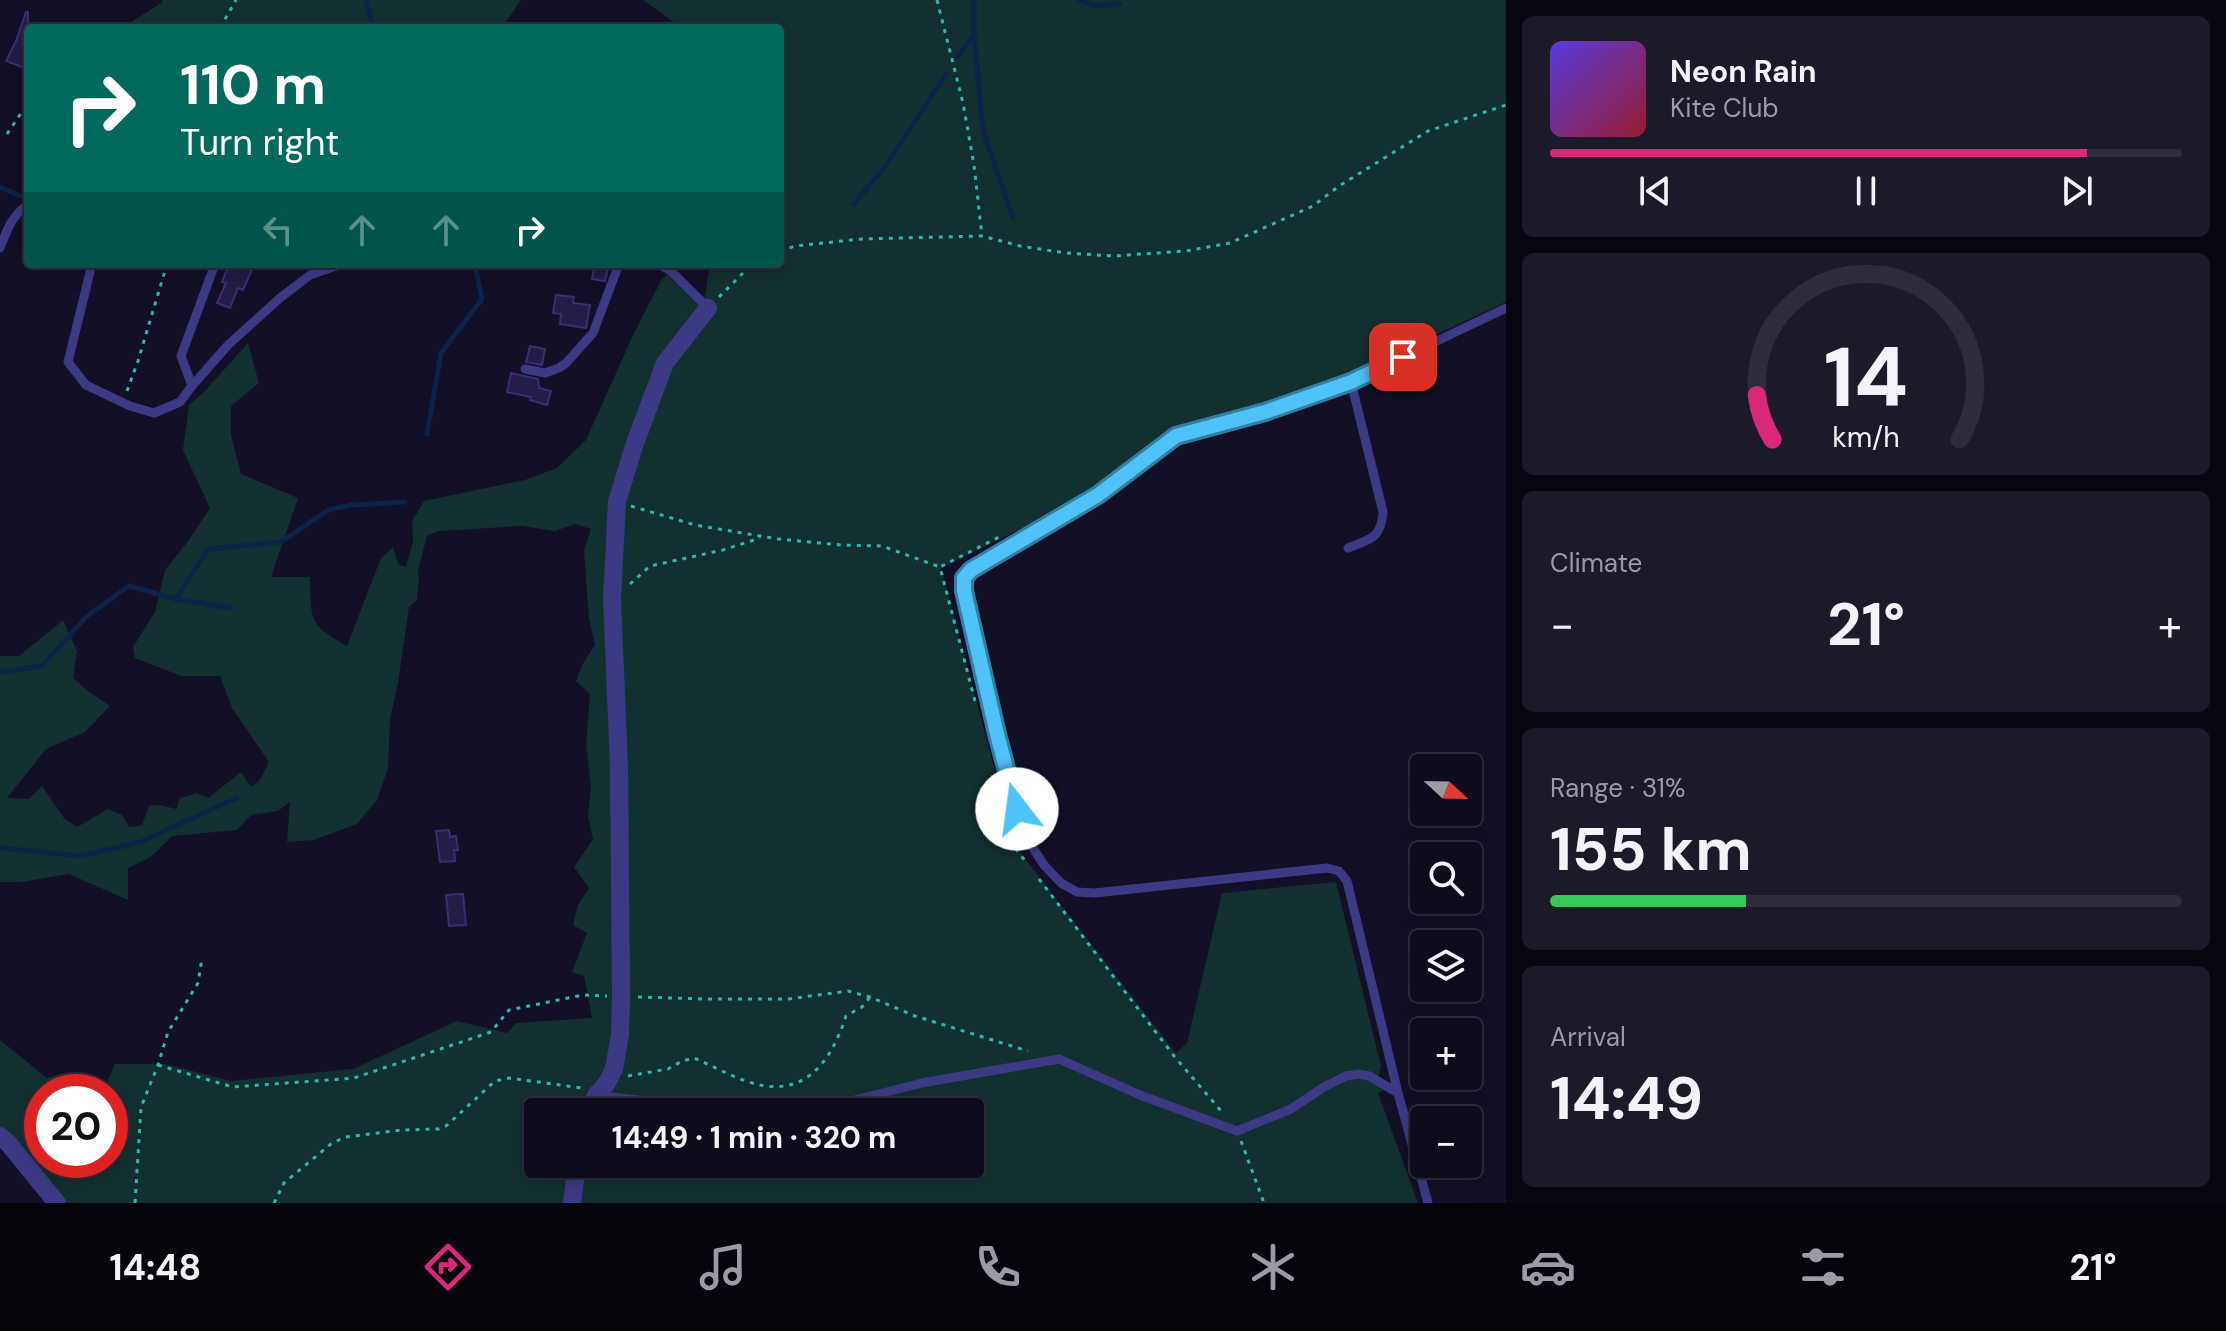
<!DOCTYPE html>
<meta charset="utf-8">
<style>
:root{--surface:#0e0b1c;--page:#1c1929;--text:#f1f3f6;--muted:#9b9ba3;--line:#2e2b3b;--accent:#db2777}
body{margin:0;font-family:"DM Sans",sans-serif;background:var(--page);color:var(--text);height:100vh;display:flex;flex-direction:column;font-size:30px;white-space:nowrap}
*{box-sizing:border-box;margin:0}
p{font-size:26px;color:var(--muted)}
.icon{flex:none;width:44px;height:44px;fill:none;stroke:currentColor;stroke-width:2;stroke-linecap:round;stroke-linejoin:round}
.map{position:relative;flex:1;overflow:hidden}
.drawer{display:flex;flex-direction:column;gap:16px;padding:16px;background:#08060f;width:720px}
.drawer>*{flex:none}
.guide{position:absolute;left:24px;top:24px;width:760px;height:244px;border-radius:8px;box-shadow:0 4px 20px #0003,0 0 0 2px var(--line);background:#00695c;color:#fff;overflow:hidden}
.needle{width:52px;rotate:112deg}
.controls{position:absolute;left:1410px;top:754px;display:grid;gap:16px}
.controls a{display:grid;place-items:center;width:72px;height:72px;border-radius:8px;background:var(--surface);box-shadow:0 4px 20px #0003,0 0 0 2px var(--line);font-size:40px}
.speed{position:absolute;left:24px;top:1074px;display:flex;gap:16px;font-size:40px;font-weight:700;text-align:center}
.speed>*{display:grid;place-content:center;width:104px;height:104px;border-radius:50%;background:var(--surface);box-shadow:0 4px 20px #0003,0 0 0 2px var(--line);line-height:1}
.speed .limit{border:12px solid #d22;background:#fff;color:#111}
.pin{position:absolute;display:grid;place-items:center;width:68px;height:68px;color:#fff;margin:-34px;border-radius:16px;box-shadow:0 4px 12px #0006}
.me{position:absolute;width:88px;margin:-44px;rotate:345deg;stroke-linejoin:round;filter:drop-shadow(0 0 6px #0008)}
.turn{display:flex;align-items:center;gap:28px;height:168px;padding:0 24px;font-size:36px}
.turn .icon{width:104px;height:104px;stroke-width:2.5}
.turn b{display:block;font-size:56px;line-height:68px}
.lanes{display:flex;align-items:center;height:76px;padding:0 24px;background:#0003;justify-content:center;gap:40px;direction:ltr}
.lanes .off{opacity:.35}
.big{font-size:60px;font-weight:700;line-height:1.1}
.drawer .tile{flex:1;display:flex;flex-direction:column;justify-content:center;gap:12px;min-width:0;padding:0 28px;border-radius:12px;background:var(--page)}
.drawer .dial{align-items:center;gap:0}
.dial svg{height:208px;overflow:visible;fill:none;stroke:var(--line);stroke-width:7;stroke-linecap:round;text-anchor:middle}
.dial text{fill:var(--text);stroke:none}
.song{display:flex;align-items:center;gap:24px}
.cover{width:96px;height:96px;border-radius:12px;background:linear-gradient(135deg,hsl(250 70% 55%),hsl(350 70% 35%))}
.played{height:8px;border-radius:4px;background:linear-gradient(90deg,var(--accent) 85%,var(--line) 85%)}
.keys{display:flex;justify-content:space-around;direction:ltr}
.heat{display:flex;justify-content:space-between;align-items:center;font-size:44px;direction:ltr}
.charge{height:12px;border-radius:6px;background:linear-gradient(90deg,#34c759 31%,var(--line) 0)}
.trip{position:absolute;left:524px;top:1098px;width:460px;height:80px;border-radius:8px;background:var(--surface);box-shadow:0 4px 20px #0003,0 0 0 2px var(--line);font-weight:700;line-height:80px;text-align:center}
.tab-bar{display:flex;height:128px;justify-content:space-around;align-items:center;background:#06040b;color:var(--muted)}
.tab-bar .icon{width:56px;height:56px}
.tab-bar .current{color:var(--accent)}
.tab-bar b{font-size:36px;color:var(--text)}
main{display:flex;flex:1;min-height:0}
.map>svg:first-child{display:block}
.green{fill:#12302f;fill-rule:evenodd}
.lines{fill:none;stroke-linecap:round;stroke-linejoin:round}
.stream{stroke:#0c2248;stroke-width:5}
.building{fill:#241b47;stroke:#3b2d73;stroke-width:2}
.path{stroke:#2fb8b0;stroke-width:3;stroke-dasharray:4 6;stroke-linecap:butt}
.service{stroke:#3d3a85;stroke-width:9}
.minor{stroke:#3d3a85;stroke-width:18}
.route-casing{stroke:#337fa1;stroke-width:20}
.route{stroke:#4fc3f7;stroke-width:14}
</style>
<main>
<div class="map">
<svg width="1506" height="1203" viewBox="0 0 1506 1203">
<rect width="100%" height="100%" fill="#130f26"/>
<!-- green -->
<g class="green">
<path d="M161,0H521L502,28H121L163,2Z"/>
<path d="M643,0H1506V302L1335,382L1170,433L1082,499L941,568L1015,846L1176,1053L1187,1043L1222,893L1336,882L1381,1066L1378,1080L1383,1091L1378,1093L1418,1203H57L0,1136V1040L47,1078L63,1073L77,1092H42V1160H110V1092H103L115,1064H165L231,1081L353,1069L457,1021L507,1033L516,1023L592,1018L584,976L572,972L587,933L573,925L578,905L589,888L574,867L593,839L588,816L591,785L586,745L590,694L576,681L582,665L595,645L589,619L584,550L591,529L575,524L555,531L522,526L439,531L427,536L418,571L419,578L417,600L409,607L398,683L390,719L388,768L377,800L357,824L314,840L287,842L290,802L278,811L251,815L237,830L172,836L151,857L128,868V900L69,874L22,882H0V656H19L63,620L77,651L73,678L88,691L110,706L85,732L46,749L7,798L29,799L42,786L64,818L77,827L108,809L122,815L129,827L142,825L149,806L160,805L176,809L180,798L197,793L208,798L241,772L251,787L260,780L269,762L232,708L220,676H181L135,658L133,647L155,612L165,570L186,544L210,508L183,450L189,405L203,393L248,343L259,383L231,406V435L241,474L298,498L271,577H310C312,621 307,623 347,646L381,558L393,547L398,564L406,567L413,542L412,521L424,501L525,480L557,468L586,440L634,333L662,279L671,271L704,302L710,264H780V28H676L675,23ZM538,1112H970V1164H538Z"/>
</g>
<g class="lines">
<!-- stream -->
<g class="stream">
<path d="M366,0L373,28"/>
<path d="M974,0V35L983,131L1013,218"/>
<path d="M1078,0L1095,6L1120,4"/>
<path d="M958,56L974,35"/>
<path d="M0,187L20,196"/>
<path d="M854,204L887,164L946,74"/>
<path d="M427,434L441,353L482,299L475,264"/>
<path d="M176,599L231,608"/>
<path d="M0,672L42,666L87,616L129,586L176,599L208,549L281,542L328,510L351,505L405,502"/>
<path d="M0,848L81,856L140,842L237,798"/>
</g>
</g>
<!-- building -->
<g class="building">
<path d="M26,12H28V51L22,67L6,61L16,41Z"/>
<path d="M229,264H239L252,270L243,290L238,288L230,308L217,303L226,283L222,282Z"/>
<path d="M595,264H609L605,281L592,279Z"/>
<path d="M556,295L574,297L573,303L590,305L586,328L560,324L561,314L553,313Z"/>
<path d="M530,346L545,349L542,365L526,362Z"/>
<path d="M511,373L538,379L539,388L551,391L547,405L530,400L531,397L507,392Z"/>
<path d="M449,830L450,837L456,836L458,850H454L455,861L440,862L436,831Z"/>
<path d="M458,894H463L466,925L449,926L446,895Z"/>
</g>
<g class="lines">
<!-- path -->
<g class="path">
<path d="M937,0L963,103L974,165L982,236"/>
<path d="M220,28L236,0"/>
<path d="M7,134L28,103"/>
<path d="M780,251L795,246L861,239L982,236L1020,246L1066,253L1113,256L1186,251L1230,243L1313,206L1339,186L1428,131L1506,105"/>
<path d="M719,297L752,264"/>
<path d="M127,391L138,361L167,264"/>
<path d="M631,506L695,525L778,539L841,545L882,546L940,567"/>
<path d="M630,584L650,566L723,550L760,538"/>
<path d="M975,701L940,567L999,537"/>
<path d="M1007,820L1014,847L1027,863"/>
<path d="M1039,879L1174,1056L1222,1112"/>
<path d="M638,997L705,999H788L848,991L870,997L915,1016L1028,1051"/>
<path d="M158,1065L233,1087L354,1078L491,1032L509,1010L583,995L607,996"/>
<path d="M628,1076L668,1069L682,1061L694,1058C711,1065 728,1075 746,1081C802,1101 830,1065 846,1016L862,1007L870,997"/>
<path d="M1241,1141L1264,1203"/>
<path d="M135,1203L141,1107L158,1065L168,1032L198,983L202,958"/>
<path d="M274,1203L284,1183L332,1143L346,1137L402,1130L439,1129L446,1126L495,1081L509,1078L582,1088"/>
</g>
<!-- service -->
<g class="service">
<path d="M0,248C7,230 12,215 28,205"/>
<path d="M215,264L181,356L192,386L228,345L280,298L310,275L342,264"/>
<path d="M659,264L671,271L708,308"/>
<path d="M91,268L68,362L86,385L130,406L154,413L180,402L192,386"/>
<path d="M525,369L545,373L559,368L566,363L593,333L619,264"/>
<path d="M1348,548C1370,539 1381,539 1383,512L1351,382"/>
<path d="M596,1095L703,1108L843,1103L922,1083L1059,1059L1140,1095L1237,1131L1291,1109L1324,1087L1346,1076L1359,1074L1369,1076L1398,1093"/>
<path d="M1428,1203L1398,1093L1347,881L1339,871L1327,868L1095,893L1077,892L1061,883L1044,865L1033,848L1017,809L997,734L964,591C965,575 970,571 983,562L1098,495L1176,436L1265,412L1351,382L1506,308"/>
</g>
<!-- minor -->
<g class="minor">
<path d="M590,1112L596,1095L607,1083L614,1069L620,1035L621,996L619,766L612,599L617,502L634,446L665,363L708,308"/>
<path d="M0,1136L8,1143L57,1203"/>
<path d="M572,1203L577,1164"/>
</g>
</g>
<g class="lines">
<!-- route casing -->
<g class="route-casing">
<path id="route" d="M1017,809L997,734L964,591V578L971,570L1098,495L1176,436L1265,412L1351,382L1403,357"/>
</g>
<!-- route -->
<use href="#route" class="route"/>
</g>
</svg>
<div class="controls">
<a><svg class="needle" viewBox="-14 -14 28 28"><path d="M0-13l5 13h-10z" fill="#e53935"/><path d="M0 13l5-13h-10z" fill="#9b9ba3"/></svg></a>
<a><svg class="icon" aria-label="search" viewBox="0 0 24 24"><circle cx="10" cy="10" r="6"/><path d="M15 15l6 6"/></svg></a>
<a><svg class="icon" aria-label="layers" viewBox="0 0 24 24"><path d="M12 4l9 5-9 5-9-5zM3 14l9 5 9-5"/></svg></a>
<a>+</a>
<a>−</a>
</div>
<div class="speed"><div class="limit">20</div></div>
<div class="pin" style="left:1403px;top:357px;background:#d93025"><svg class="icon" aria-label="arrive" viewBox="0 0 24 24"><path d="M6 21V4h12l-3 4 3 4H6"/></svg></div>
<svg class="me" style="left:1017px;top:809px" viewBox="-20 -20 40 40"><circle r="19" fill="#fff"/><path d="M0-13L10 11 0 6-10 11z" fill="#4fc3f7"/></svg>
<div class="trip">14:49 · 1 min · 320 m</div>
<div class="guide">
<div class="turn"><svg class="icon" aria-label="right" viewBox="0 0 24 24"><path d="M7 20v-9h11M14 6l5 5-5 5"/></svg><div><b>110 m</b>Turn right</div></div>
<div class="lanes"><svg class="icon off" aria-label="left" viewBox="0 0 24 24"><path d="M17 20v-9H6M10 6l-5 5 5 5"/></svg><svg class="icon off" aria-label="ahead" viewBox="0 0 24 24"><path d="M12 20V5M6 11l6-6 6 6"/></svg><svg class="icon off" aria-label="ahead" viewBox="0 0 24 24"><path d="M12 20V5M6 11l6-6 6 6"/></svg><svg class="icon" aria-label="right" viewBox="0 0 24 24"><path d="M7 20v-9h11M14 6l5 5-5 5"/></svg></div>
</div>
</div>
<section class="drawer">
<div class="tile">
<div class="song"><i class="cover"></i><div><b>Neon Rain</b><p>Kite Club</p></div></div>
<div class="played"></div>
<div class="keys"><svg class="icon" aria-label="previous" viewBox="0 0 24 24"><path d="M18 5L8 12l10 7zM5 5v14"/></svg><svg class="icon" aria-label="pause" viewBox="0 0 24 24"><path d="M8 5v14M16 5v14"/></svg><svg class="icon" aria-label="next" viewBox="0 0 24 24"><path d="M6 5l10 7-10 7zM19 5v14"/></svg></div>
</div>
<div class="tile dial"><svg viewBox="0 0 100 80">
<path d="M14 69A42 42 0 1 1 86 69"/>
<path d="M14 69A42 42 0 0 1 8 52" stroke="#db2777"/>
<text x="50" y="56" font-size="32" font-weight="700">14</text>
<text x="50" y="72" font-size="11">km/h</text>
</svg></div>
<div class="tile"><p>Climate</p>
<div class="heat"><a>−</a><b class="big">21°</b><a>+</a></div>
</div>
<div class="tile"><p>Range · 31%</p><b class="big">155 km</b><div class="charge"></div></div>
<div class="tile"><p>Arrival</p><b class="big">14:49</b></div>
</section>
</main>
<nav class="tab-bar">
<b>14:48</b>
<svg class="icon current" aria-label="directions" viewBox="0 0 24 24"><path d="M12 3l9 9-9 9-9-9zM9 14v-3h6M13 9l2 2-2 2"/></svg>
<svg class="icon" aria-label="music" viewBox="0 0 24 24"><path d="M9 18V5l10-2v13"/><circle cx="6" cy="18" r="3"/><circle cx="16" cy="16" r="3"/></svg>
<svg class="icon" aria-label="phone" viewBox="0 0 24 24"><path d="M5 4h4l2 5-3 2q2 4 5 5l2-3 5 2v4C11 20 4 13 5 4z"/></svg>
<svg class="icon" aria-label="climate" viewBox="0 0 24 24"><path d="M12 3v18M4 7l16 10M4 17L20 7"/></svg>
<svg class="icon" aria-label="car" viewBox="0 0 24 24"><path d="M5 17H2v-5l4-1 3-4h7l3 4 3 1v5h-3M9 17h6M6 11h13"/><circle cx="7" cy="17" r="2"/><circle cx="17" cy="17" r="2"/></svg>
<svg class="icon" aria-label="filters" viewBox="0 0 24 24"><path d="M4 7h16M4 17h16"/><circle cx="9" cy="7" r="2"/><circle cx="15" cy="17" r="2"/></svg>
<b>21°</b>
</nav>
